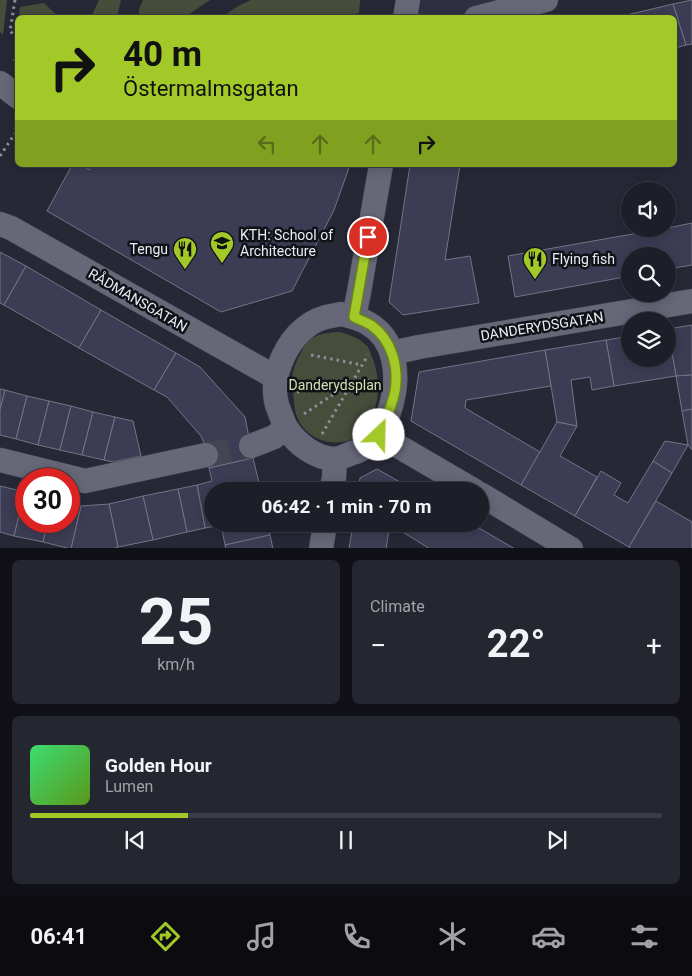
<!DOCTYPE html>
<meta charset="utf-8">
<style>
:root{--surface:#1d1e28;--page:#252730;--text:#f1f3f6;--muted:#a0a2a8;--line:#3b3c45;--accent:#a2c928}
body{margin:0;font-family:Roboto,sans-serif;background:var(--page);color:var(--text);height:100vh;display:flex;flex-direction:column;font-size:19px;white-space:nowrap}
*{box-sizing:border-box;margin:0}
p{font-size:16px;color:var(--muted)}
.icon{flex:none;width:28px;height:28px;fill:none;stroke:currentColor;stroke-width:2;stroke-linecap:round;stroke-linejoin:round}
.map{position:relative;height:548px;overflow:hidden}
.panel{display:flex;flex-direction:column;gap:12px;padding:12px;background:#101016;flex:1}
.panel>*{flex:none}
.guide{position:absolute;left:15px;top:15px;width:662px;height:152px;border-radius:8px;box-shadow:0 2px 12px #0003,0 0 0 1px var(--line);background:#a2c928;color:#111;overflow:hidden}
.controls{position:absolute;left:621px;top:182px;display:grid;gap:10px}
.controls a{display:grid;place-items:center;width:55px;height:55px;border-radius:50%;background:var(--surface);box-shadow:0 2px 12px #0003,0 0 0 1px var(--line);font-size:25px}
.speed{position:absolute;left:15px;top:468px;display:flex;gap:10px;font-size:25px;font-weight:700;text-align:center}
.speed>*{display:grid;place-content:center;width:65px;height:65px;border-radius:50%;background:var(--surface);box-shadow:0 2px 12px #0003,0 0 0 1px var(--line);line-height:1}
.speed .limit{border:8px solid #d22;background:#fff;color:#111}
.pin{position:absolute;display:grid;place-items:center;width:42px;height:42px;color:#fff;margin:-21px;border:2px solid #fff;border-radius:50%;box-shadow:0 1px 5px #0007}
.me{position:absolute;width:55px;margin:-28px;rotate:24deg;stroke-linejoin:round;filter:drop-shadow(0 0 4px #0008)}
.turn{display:flex;align-items:center;gap:18px;height:105px;padding:0 25px;font-size:22px}
.turn .icon{width:65px;height:65px;stroke-width:2.5}
.turn b{display:block;font-size:35px;line-height:42px}
.lanes{display:flex;align-items:center;height:48px;padding:0 25px;background:#0003;justify-content:center;gap:25px;direction:ltr}
.lanes .off{opacity:.35}
.big{font-size:38px;font-weight:700;line-height:1.1}
.panel .card{flex:1;display:flex;flex-direction:column;justify-content:center;gap:8px;min-width:0;padding:0 18px;border-radius:8px;background:var(--page)}
.panel .dial{align-items:center;gap:0}
.dial b{font-size:65px;line-height:1}
.song{display:flex;align-items:center;gap:15px}
.cover{width:60px;height:60px;border-radius:8px;background:linear-gradient(135deg,hsl(140 70% 55%),hsl(90 70% 35%))}
.played{height:5px;border-radius:2px;background:linear-gradient(90deg,var(--accent) 25%,var(--line) 25%)}
.keys{display:flex;justify-content:space-around;direction:ltr}
.heat{display:flex;justify-content:space-between;align-items:center;font-size:28px;direction:ltr}
.panel .tiles{flex:1;display:grid;gap:12px;grid-template-columns:1fr 1fr}
.card:last-child{grid-column:span 2}
.trip{position:absolute;left:204px;top:482px;width:285px;height:50px;border-radius:25px;background:var(--surface);box-shadow:0 2px 12px #0003,0 0 0 1px var(--line);font-weight:700;line-height:50px;text-align:center}
.menu{display:flex;height:80px;justify-content:space-around;align-items:center;background:#0c0c10;color:var(--muted)}
.menu .icon{width:35px;height:35px}
.menu .selected{color:var(--accent)}
.menu b{font-size:22px;color:var(--text)}
.map>svg:first-child{display:block}
.built{fill:#2e2f43}
.green{fill:#474d3b}
.building{fill:#3c3d55;stroke:#737484}
.lines{fill:none;stroke-linecap:round;stroke-linejoin:round}
.street-tunnel{stroke:#444552;stroke-width:24;stroke-dasharray:24 12;stroke-linecap:butt}
.street-casing{stroke:#444551;stroke-width:25}
.path{stroke:#8d8e99;stroke-width:3;stroke-dasharray:2.5 4;stroke-linecap:butt}
.street{stroke:#666777;stroke-width:24}
.route-casing{stroke:#69831a;stroke-width:12}
.route{stroke:#a2c928;stroke-width:9}
.labels{text-anchor:middle;dominant-baseline:central;stroke-width:5;stroke-linejoin:round;paint-order:stroke}
.poi-label{font-size:14px;fill:#eaebf4;stroke:#111118;text-anchor:start}
.street-label{font-size:14px;fill:#eaebf4;stroke:#111118}
.park-label{font-size:14px;fill:#cfe1ad;stroke:#111118}
</style>
<div class="map">
<svg width="692" height="549" viewBox="0 0 692 549">
<rect width="100%" height="100%" fill="#272836"/>
<!-- built -->
<path class="built" d="M409,0H557L489,17L406,18Z"/>
<!-- green -->
<g class="green">
<path d="M0,0H7L3,35L0,32Z"/>
<path d="M99,0H121L117,17H91Z"/>
<path d="M143,0H210L185,17H139V9Z"/>
<path d="M251,0H360L359,13L337,18L222,17L238,6Z"/>
<path d="M44,3L59,17H19L20,7Z"/>
<path d="M340,332C351,335 359,338 367,346C370,349 371,355 373,359C379,377 380,394 374,412C369,425 361,437 347,441C324,447 300,434 295,410C294,405 294,399 293,394C293,387 291,379 293,372C295,364 298,357 302,351C304,346 309,339 314,337C322,333 332,332 340,332Z"/>
</g>
<!-- building -->
<g class="building">
<path d="M692,0V44L686,45L673,4Z"/>
<path d="M673,4L686,45L675,48V18H614Z"/>
<path d="M72,165H82L89,170L92,165H350L334,210L292,291L221,312L47,211Z"/>
<path d="M410,165H460L445,260L470,256L479,303L403,315L389,302Z"/>
<path d="M692,223V265L668,269V256H630V276L515,297L508,256L661,229H668V228Z"/>
<path d="M0,252L26,266L4,305L0,303Z"/>
<path d="M26,266L101,310L79,348L4,305Z"/>
<path d="M101,310L176,353L154,390L79,348Z"/>
<path d="M692,325V375L676,376L668,329Z"/>
<path d="M668,329L676,376L614,386L606,340L630,336V359H668Z"/>
<path d="M606,340L614,386L592,390L590,377L571,380L577,426L557,422L545,350Z"/>
<path d="M545,350L551,386L466,400L465,408L540,452L521,485L411,421L419,372Z"/>
<path d="M176,353L200,367L245,417L253,458L209,468L204,443L201,436L167,397L154,390Z"/>
<path d="M692,375V409L682,411L676,376Z"/>
<path d="M0,389L5,390L0,410Z"/>
<path d="M5,390L27,396L16,439L0,435V410Z"/>
<path d="M27,396L49,401L38,445L16,439Z"/>
<path d="M49,401L71,406L60,450L38,445Z"/>
<path d="M71,406L93,412L82,455L60,450Z"/>
<path d="M692,409V450L688,445L682,411Z"/>
<path d="M93,412L115,417L104,460L82,455Z"/>
<path d="M115,417L133,421L141,456L113,462L104,460Z"/>
<path d="M557,422L577,426L560,456L597,477L575,516L521,485Z"/>
<path d="M665,441L688,445L672,473L653,461Z"/>
<path d="M253,458L261,491H212V524H268L270,535L225,545L221,525L205,528L197,485L212,481L209,468Z"/>
<path d="M653,461L672,473L629,547L575,516L601,471L621,483L614,495L628,503Z"/>
<path d="M377,469L416,491H358L360,478Z"/>
<path d="M197,485L205,528L187,532L178,489Z"/>
<path d="M0,486L25,492L14,536L0,532Z"/>
<path d="M178,489L187,532L153,540L143,496Z"/>
<path d="M25,492L26,493V521H48L43,542L14,536Z"/>
<path d="M143,496L153,540L118,547L109,504Z"/>
<path d="M656,501L692,522V549H632L629,547Z"/>
<path d="M69,503L81,506L71,549L43,542L48,521H69Z"/>
<path d="M109,504L118,547L112,549H71L81,506Z"/>
<path d="M353,524H390L386,549H349Z"/>
<path d="M390,524H472L515,549H430Z"/>
<path d="M270,535L273,549H226L225,545Z"/>
</g>
<g class="lines">
<!-- street-tunnel -->
<path class="street-tunnel" d="M206,455L251,446"/>
<!-- street casing -->
<g class="street-casing">
<g id="street">
<path d="M405,18L408,0"/>
<path d="M476,18L546,0"/>
<path d="M0,83L18,97"/>
<path d="M0,224L11,228L266,372L275,378"/>
<path d="M341,314C351,316 361,319 369,324C396,340 399,376 392,402C389,413 386,425 380,434C374,442 361,451 352,453C347,455 339,459 334,459C315,458 297,444 287,429C283,423 280,412 277,405C273,390 275,378 280,364C288,343 303,323 326,317C331,316 336,315 341,314Z"/>
<path d="M354,317L359,292L381,165"/>
<path d="M392,353L419,347L692,301"/>
<path d="M379,435L475,491"/>
<path d="M251,446L274,437L286,428"/>
<path d="M0,460L85,481L206,455"/>
<path d="M331,491L334,478L335,459"/>
<path d="M480,494L571,549"/>
<path d="M321,549L325,524"/>
</g>
</g>
<!-- path -->
<g class="path">
<path d="M15,0L10,31L18,39"/>
<path d="M14,61L18,57"/>
<path d="M0,156L18,129"/>
<path d="M311,355L362,365"/>
<path d="M297,392L372,380"/>
<path d="M304,414L349,384"/>
<path d="M322,434L368,355"/>
</g>
<!-- street -->
<use href="#street" class="street"/>
</g>
<g class="lines">
<!-- route casing -->
<g class="route-casing">
<path id="route" d="M368,237L354,317C360,320 366,322 371,325C392,340 399,367 395,391C392,407 385,421 379,435"/>
</g>
<!-- route -->
<use href="#route" class="route"/>
</g>
<!-- icons -->
<defs>
<g id="university-pin" transform="scale(1.25)"><path d="M0 17L-7.5 6A9.5 9.5 0 1 1 7.5 6Z" fill="#a2c928" stroke="#111118"/><path d="M0-5L7-2L0 1L-7-2ZM-4 1L0 2.5L4 1V4Q0 6-4 4Z" fill="#111"/></g>
<g id="restaurant-pin" transform="scale(1.25)"><path d="M0 17L-7.5 6A9.5 9.5 0 1 1 7.5 6Z" fill="#a2c928" stroke="#111118"/><path d="M-5-6h1v4h1v-4h1v4h1v-4h1v5L-1.5 .5V6h-2V.5L-5-1ZM5-6V6H3V1.5H1.5Q1.5-4 5-6Z" fill="#111"/></g>
</defs>
<g fill-rule="evenodd">
<use href="#university-pin" x="222" y="243"/>
<use href="#restaurant-pin" x="185" y="249"/>
<use href="#restaurant-pin" x="535" y="259"/>
</g>
<g class="labels">
<!-- poi labels -->
<g class="poi-label">
<text x="240" y="235">KTH: School of<tspan x="240" dy="16">Architecture</tspan></text>
<text x="168" y="249" text-anchor="end">Tengu</text>
<text x="552" y="259">Flying fish</text>
</g>
<!-- street labels -->
<g class="street-label">
<text transform="translate(138 300) rotate(30)">RÅDMANSGATAN</text>
<text transform="translate(542 326) rotate(-9)">DANDERYDSGATAN</text>
</g>
<!-- park labels -->
<g class="park-label">
<text x="335" y="385">Danderydsplan</text>
</g>
</g>
</svg>
<div class="controls">
<a><svg class="icon" aria-label="sound" viewBox="0 0 24 24"><path d="M4 9h4l5-4v14l-5-4H4zM17 9q2 3 0 6"/></svg></a>
<a><svg class="icon" aria-label="search" viewBox="0 0 24 24"><circle cx="10" cy="10" r="6"/><path d="M15 15l6 6"/></svg></a>
<a><svg class="icon" aria-label="layers" viewBox="0 0 24 24"><path d="M12 4l9 5-9 5-9-5zM3 14l9 5 9-5"/></svg></a>
</div>
<div class="speed"><div class="limit">30</div></div>
<div class="pin" style="left:368px;top:237px;background:#d93025"><svg class="icon" aria-label="arrive" viewBox="0 0 24 24"><path d="M6 21V4h12l-3 4 3 4H6"/></svg></div>
<svg class="me" style="left:379px;top:435px" viewBox="-20 -20 40 40"><circle r="19" fill="#fff"/><path d="M0-13L10 11 0 6-10 11z" fill="#a2c928"/></svg>
<div class="trip">06:42 · 1 min · 70 m</div>
<div class="guide">
<div class="turn"><svg class="icon" aria-label="right" viewBox="0 0 24 24"><path d="M7 20v-9h11M14 6l5 5-5 5"/></svg><div><b>40 m</b>Östermalmsgatan</div></div>
<div class="lanes"><svg class="icon off" aria-label="left" viewBox="0 0 24 24"><path d="M17 20v-9H6M10 6l-5 5 5 5"/></svg><svg class="icon off" aria-label="ahead" viewBox="0 0 24 24"><path d="M12 20V5M6 11l6-6 6 6"/></svg><svg class="icon off" aria-label="ahead" viewBox="0 0 24 24"><path d="M12 20V5M6 11l6-6 6 6"/></svg><svg class="icon" aria-label="right" viewBox="0 0 24 24"><path d="M7 20v-9h11M14 6l5 5-5 5"/></svg></div>
</div>
</div>
<section class="panel">
<div class="tiles">
<div class="card dial"><b>25</b><p>km/h</p></div>
<div class="card"><p>Climate</p>
<div class="heat"><a>−</a><b class="big">22°</b><a>+</a></div>
</div>
<div class="card">
<div class="song"><i class="cover"></i><div><b>Golden Hour</b><p>Lumen</p></div></div>
<div class="played"></div>
<div class="keys"><svg class="icon" aria-label="previous" viewBox="0 0 24 24"><path d="M18 5L8 12l10 7zM5 5v14"/></svg><svg class="icon" aria-label="pause" viewBox="0 0 24 24"><path d="M8 5v14M16 5v14"/></svg><svg class="icon" aria-label="next" viewBox="0 0 24 24"><path d="M6 5l10 7-10 7zM19 5v14"/></svg></div>
</div>
</div>
</section>
<nav class="menu">
<b>06:41</b>
<svg class="icon selected" aria-label="directions" viewBox="0 0 24 24"><path d="M12 3l9 9-9 9-9-9zM9 14v-3h6M13 9l2 2-2 2"/></svg>
<svg class="icon" aria-label="music" viewBox="0 0 24 24"><path d="M9 18V5l10-2v13"/><circle cx="6" cy="18" r="3"/><circle cx="16" cy="16" r="3"/></svg>
<svg class="icon" aria-label="phone" viewBox="0 0 24 24"><path d="M5 4h4l2 5-3 2q2 4 5 5l2-3 5 2v4C11 20 4 13 5 4z"/></svg>
<svg class="icon" aria-label="climate" viewBox="0 0 24 24"><path d="M12 3v18M4 7l16 10M4 17L20 7"/></svg>
<svg class="icon" aria-label="car" viewBox="0 0 24 24"><path d="M5 17H2v-5l4-1 3-4h7l3 4 3 1v5h-3M9 17h6M6 11h13"/><circle cx="7" cy="17" r="2"/><circle cx="17" cy="17" r="2"/></svg>
<svg class="icon" aria-label="filters" viewBox="0 0 24 24"><path d="M4 7h16M4 17h16"/><circle cx="9" cy="7" r="2"/><circle cx="15" cy="17" r="2"/></svg>
</nav>
